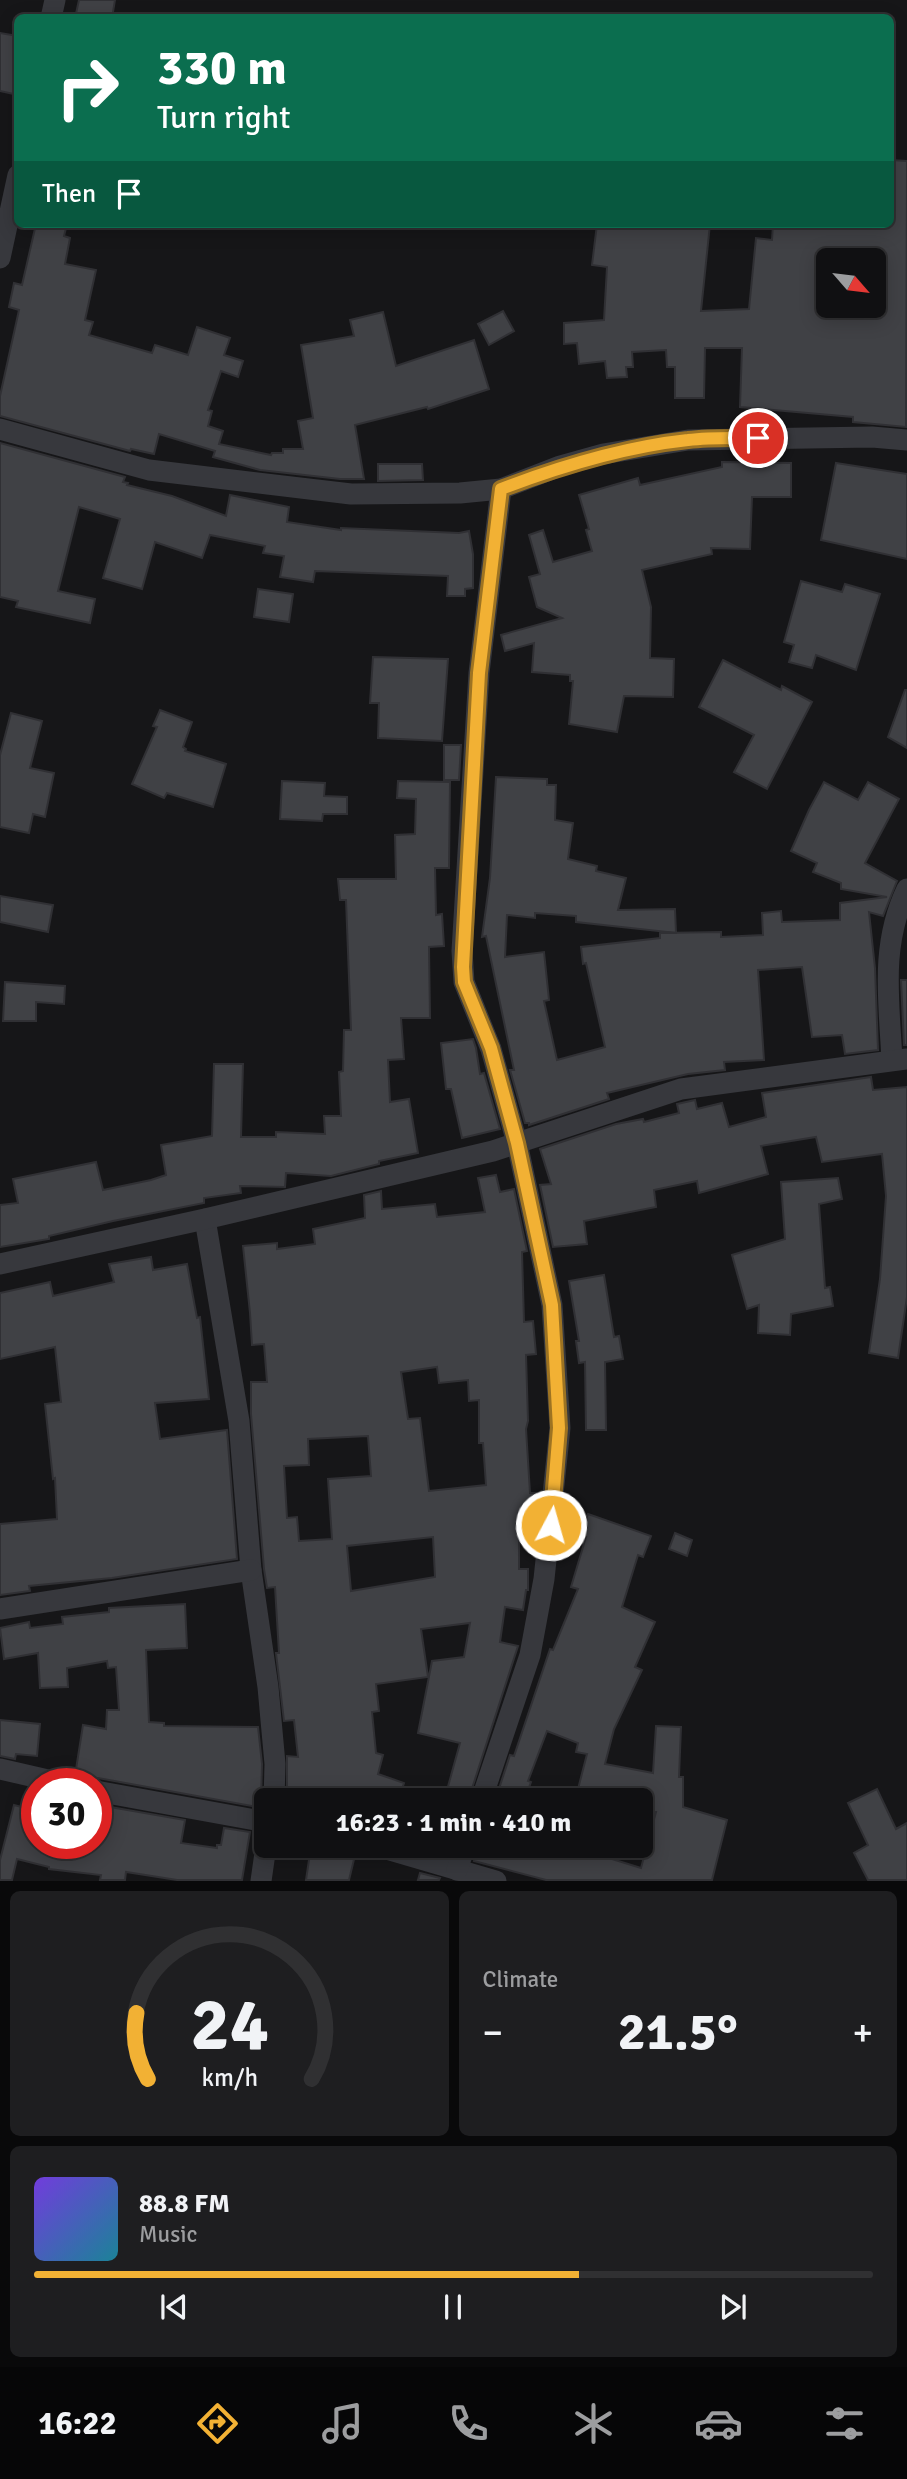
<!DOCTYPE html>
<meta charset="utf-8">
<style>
:root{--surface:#101012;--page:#1e1e20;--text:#f1f3f6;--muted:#9c9d9f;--line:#303032;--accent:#f2b134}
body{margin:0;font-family:Signika,sans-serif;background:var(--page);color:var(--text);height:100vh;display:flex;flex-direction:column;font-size:26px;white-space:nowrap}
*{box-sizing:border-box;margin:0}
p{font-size:23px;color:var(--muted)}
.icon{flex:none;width:38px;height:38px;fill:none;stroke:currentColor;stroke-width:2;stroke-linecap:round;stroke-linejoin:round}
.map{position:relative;height:1881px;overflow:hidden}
.side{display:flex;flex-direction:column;gap:10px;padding:10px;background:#09090a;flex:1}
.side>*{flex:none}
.hud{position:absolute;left:14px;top:14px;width:880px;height:214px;border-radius:10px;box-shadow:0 4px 18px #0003,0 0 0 2px var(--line);background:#0b6e4f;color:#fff;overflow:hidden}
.needle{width:46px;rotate:118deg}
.buttons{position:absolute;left:816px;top:248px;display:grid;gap:14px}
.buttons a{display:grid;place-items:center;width:70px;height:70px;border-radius:10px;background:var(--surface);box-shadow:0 4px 18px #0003,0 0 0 2px var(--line);font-size:35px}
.speed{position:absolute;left:21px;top:1768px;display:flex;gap:14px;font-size:35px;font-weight:700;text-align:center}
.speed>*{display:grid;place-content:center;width:91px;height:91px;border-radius:50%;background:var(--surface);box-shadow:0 4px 18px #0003,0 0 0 2px var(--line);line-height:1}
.speed .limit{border:10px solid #d22;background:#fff;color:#111}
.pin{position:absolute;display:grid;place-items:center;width:60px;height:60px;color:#fff;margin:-30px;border:4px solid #fff;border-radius:50%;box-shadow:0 2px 7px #0007}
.me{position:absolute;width:77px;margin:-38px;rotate:6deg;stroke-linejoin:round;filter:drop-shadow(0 0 5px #0008)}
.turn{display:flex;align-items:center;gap:24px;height:147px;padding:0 28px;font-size:32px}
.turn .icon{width:91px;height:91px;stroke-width:2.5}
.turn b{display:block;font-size:49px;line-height:60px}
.then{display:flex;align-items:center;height:66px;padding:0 28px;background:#0003;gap:14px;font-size:26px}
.big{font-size:52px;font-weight:700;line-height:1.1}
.side .tile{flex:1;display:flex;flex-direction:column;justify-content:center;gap:10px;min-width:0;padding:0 24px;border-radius:10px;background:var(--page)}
.side .dial{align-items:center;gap:0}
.dial svg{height:182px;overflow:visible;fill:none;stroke:var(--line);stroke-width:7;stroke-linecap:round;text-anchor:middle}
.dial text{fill:var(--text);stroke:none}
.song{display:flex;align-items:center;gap:21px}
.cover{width:84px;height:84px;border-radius:10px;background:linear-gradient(135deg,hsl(260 70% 55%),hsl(190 70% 35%))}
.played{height:7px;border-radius:4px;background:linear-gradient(90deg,var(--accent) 65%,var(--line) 65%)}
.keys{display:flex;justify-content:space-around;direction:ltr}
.heat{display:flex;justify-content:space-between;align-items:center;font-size:38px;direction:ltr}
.side .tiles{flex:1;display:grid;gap:10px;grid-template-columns:1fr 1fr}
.tile:last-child{grid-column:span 2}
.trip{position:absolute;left:254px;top:1788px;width:399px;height:70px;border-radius:10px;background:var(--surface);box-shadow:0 4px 18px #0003,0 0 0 2px var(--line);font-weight:700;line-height:70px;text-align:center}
.tabs{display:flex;height:112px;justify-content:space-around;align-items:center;background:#060607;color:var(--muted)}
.tabs .icon{width:49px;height:49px}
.tabs .selected{color:var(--accent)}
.tabs b{font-size:32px;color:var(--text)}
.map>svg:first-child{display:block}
.building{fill:#404145;stroke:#303034;stroke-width:2;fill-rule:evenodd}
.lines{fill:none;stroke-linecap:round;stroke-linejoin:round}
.street{stroke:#37383d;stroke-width:21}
.route-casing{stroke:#9d7322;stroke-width:18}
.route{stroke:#f2b134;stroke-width:12}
</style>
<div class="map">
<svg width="907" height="1881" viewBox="0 0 907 1881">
<rect width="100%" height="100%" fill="#161618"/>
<!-- building -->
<g class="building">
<path d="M79,0H115L112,18H75Z"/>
<path d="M0,33L18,36V95L0,91Z"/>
<path d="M891,160L907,161L906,427L853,422V417L740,407L742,348H705L704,398H675V367H667L666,350L632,352L633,367H626L627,377L607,378L605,361L579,364L577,343L564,344V323L604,320L607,267L592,265L597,224H710L701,311L749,309L756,238L772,240L773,224H891ZM828,261H873V306H828Z"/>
<path d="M36,224H67L64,236L70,238L65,264L96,270L85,320L93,322L89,335L152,353L155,345L188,355L197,327L230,338L224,355L243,361L238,377L221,371L208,410L212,411L208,426L223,431L219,444L271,455L272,453H283V449H303L298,421L313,418L301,345L354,336L350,320L383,312L396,366L474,340L489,389L428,409L427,407L355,425L364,479H340L260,470L213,457L215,451L159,434L154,454L131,449L130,451L0,416V396L19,310L9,307L14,283L22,285Z"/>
<path d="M503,311L514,331L489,345L478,324Z"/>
<path d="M0,443L125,477L123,482L128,483L127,485L172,496L226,516L230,495L289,507L287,522L341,530V528L459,533L469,531L473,554V588L465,589V596H447L448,576L315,571L313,582L280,577L284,556L263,553L265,546L210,535L202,558L155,542L142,589L103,578L120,519L79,507L58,591L95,599L90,623L16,607L18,601L0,597Z"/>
<path d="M722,462L791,463V497H752L750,549L711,548L712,554L642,570L651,607L650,658L674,659L673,697L624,696L617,732L569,724L573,681H570V675L532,672L534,643L505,651L501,635L562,618L537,607L529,577L540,574L529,535L543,530L553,562L592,551L586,530L589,529L579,495L638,478L640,485L722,467Z"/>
<path d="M836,463L907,474V559L821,540Z"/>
<path d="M378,464H422L423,480L378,481Z"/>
<path d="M801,581L842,592L845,584L880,594L856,670L816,655L812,668L789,662L794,645L784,642Z"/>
<path d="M258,589L293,594L289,622L254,617Z"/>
<path d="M373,657L448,659L442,741L378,738L379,703H370Z"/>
<path d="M723,660L781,690L782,686L812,702L767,789L734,772L754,735L699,707Z"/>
<path d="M905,690H907V748L888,737Z"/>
<path d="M160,710L192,722L183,747L186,749L185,751L226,764L213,807L167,793L164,798L132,784L157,727L153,726Z"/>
<path d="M11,713L42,721L30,768L54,773L45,817L33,814L29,833L0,827V755Z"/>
<path d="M444,745H461L459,780H444Z"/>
<path d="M496,777L547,779V785H556L555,820L573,823L568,859L597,866L596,871L626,878L618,910L675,909L676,933L576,922V916L535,913V918L507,915L505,957L544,952L549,1000L544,1001L557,1060L605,1047L586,963L583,964L581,947L660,938V933L721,932V937L763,935L762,913L781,911L782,922L840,920V903L887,897L841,889V883L813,872L817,863L791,851L809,810L824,782L858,800L868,782L899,799L865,863L897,881L883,916L869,912L875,968L878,1050L845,1054L842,1035L812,1037L802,967L758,970L764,1060L724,1062L725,1070L688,1074L607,1093L609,1099L529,1125V1123H525L510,1070H514L486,936L482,937L490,878Z"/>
<path d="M282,781L325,783L324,796L347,797V814H323L322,821L280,819Z"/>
<path d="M398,781L450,782L449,868H435L436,915L442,914L444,946L429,947L430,1018H401L404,1059L388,1060L390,1102L409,1099L418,1153L379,1161V1164L331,1176L286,1173L285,1187L240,1186L241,1193L204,1198V1203L113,1221L49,1236V1239L0,1247V1205L18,1203L13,1179L96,1162L103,1190L151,1180L166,1175L161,1145L212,1136L214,1064H243L241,1137H276V1132L325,1134L324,1116H341L339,1072L343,1071L344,1030H351L346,900H340L338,879H396L395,835L415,834L416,799L397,798Z"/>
<path d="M0,896L53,905L48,932L0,922Z"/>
<path d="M901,980H907V1045H904Z"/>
<path d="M5,982L65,986L64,1004L36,1002V1021H3Z"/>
<path d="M473,1039L476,1048L480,1074L484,1073L500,1129L462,1138L451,1089H446L441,1043Z"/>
<path d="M871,1077L873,1090L907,1087V1297L898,1358L869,1353L880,1279L886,1196L882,1154L822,1162L816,1137L761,1146L768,1174L699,1193L697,1181L654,1190L656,1207L584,1221L587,1244L553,1247L540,1185L551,1184L540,1149L616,1124L643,1119L644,1122L679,1113L677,1104L695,1100L697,1109L722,1103L729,1127L766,1117L762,1093Z"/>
<path d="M496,1175L500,1192L514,1189L527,1251L522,1252L524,1322L533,1321L536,1354L526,1355L528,1421L526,1429L530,1493H536V1522H519V1569H528V1590H526L523,1610L505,1607L500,1642L518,1646L468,1801H444L460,1743L418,1733L432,1661L464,1657L470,1623L421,1629L428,1677L376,1684L379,1711L372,1712L376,1753L383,1755L378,1774L404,1783L398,1801H287V1756L298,1757L294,1720L284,1721L276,1653H279L275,1587L267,1588L264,1569L251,1414V1382H267L264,1344L252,1345L250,1313L243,1246L277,1243V1249L315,1244L313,1229L365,1218L364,1195L381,1191L382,1209L435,1204L437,1217L485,1212L478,1178ZM437,1367L439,1383L468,1380L469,1401L479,1400V1443H483L486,1485L429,1491L420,1418L408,1419L401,1372ZM368,1436L371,1476L328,1479L332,1539L299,1541L297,1517L287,1518L284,1466L309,1465L308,1439ZM433,1537L435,1577L351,1591L347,1546Z"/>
<path d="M838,1178L842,1199L819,1204L825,1288L830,1287L833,1306L791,1314L790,1335L758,1333L759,1305L747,1309L732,1255L785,1239L781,1182Z"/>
<path d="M151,1257L153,1270L187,1264L197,1318L200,1317L209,1399L155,1403L160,1439L227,1430L237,1559L112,1578L29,1586L30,1591L0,1595V1524L57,1519L55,1478L53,1479L45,1404L61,1402L55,1347L0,1359V1293L50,1282L53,1296L114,1282L109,1264Z"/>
<path d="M604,1275L614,1337L619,1336L623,1359L605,1362L606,1430H586L585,1362L579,1363L576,1341H579L569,1281Z"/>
<path d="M588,1514L651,1536L643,1557L638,1555L622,1607L655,1622L635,1667L642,1670L614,1729L605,1764L653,1773L656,1726L681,1727L679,1777H683V1807L727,1820L712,1880H546L474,1861L478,1846H550L549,1849L598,1857L599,1855L641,1868L656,1812H643V1796L601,1789L599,1794L578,1789L587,1754L576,1752L578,1743L547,1731L528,1781L531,1782L524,1801H495L510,1755L514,1756L550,1649L553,1650L578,1589L571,1587L586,1537L580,1535Z"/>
<path d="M675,1533L692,1540L687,1556L669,1549Z"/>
<path d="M185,1604L187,1648L146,1650L149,1722L164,1723V1726L258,1727L262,1764L261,1801L263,1808L98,1778L91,1779L86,1783L74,1782L83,1725L106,1729L107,1710H119L116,1667L108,1668L107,1661L67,1668L68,1687L40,1688L38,1653L4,1659L0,1628L29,1622L30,1628L63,1624L62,1617L109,1612V1608Z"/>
<path d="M0,1720L40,1724L37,1756L16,1754L15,1759L0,1756Z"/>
<path d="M877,1789L896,1829L907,1823V1880H868L854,1853L868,1845L848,1803Z"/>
<path d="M14,1805L37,1811V1843H96V1821L107,1822L110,1807L185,1820L181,1843L217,1848V1845H221L224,1828L250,1832L242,1880H177L126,1872L125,1880H100L101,1875L49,1869V1867L17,1859L12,1880H0V1860Z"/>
<path d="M311,1846L356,1851L349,1880H306Z"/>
<path d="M426,1846H451L449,1852L445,1853Z"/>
<path d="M420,1873L440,1878L439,1880H418Z"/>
</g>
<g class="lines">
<!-- street -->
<g class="street">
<path d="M51,18L55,0"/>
<path d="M0,258L18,175"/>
<path d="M0,429L149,470L351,494L460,493L501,489L560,466L603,454L688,440L872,437L907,440"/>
<path d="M892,1060C889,1000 880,945 907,889"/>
<path d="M205,1219L239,1421L251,1570L268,1687L275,1764L274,1801"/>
<path d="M0,1264L205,1219L493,1151L681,1089L907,1059"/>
<path d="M0,1609L251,1570"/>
<path d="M0,1769L61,1783"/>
<path d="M96,1791L266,1822"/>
<path d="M481,1801L530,1655L544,1579L560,1428L552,1305L517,1143L491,1049L464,982L462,951L479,673L501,489"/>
<path d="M376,1846L496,1881"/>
<path d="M457,1870L465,1846"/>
<path d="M261,1881L266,1846"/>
</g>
</g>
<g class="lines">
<!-- route casing -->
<g class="route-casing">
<path id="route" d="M551,1525L559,1428L552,1305L517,1143L491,1048L464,982L463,967L479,673L501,489C561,466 623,447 688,440C711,437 735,438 758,438"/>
</g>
<!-- route -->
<use href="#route" class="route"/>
</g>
</svg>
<div class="buttons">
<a><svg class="needle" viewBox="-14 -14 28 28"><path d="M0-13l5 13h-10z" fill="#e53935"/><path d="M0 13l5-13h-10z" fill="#9c9d9f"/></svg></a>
</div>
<div class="speed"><div class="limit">30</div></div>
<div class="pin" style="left:758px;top:438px;background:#d93025"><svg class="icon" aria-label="arrive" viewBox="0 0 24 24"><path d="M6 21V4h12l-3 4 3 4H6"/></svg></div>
<svg class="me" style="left:551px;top:1525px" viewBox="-20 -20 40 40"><circle r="17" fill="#f2b134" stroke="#fff" stroke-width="3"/><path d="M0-11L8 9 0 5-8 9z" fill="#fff"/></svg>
<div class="trip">16:23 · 1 min · 410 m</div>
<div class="hud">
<div class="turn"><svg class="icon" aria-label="right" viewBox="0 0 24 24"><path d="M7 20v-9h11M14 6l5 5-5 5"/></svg><div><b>330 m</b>Turn right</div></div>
<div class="then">Then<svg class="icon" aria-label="arrive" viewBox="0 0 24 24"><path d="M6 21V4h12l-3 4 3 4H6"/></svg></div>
</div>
</div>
<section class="side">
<div class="tiles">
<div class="tile dial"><svg viewBox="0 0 100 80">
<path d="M14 69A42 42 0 1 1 86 69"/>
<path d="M14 69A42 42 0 0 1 9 40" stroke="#f2b134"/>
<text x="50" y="56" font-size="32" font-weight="700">24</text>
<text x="50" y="72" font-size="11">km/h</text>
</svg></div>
<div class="tile"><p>Climate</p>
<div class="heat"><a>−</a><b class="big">21.5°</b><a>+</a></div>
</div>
<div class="tile">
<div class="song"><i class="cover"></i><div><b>88.8 FM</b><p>Music</p></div></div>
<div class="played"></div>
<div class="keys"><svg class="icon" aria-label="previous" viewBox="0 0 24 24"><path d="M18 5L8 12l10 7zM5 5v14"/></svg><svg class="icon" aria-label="pause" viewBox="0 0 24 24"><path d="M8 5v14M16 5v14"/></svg><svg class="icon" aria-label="next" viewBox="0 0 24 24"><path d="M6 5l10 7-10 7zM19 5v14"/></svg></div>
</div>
</div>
</section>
<nav class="tabs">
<b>16:22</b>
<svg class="icon selected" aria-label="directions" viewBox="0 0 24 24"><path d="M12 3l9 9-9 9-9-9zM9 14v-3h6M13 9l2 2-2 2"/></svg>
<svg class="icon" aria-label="music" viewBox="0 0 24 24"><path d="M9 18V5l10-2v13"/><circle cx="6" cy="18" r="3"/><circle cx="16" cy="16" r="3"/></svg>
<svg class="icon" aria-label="phone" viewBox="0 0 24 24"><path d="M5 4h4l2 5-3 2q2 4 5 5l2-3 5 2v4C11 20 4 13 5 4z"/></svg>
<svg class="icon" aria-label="climate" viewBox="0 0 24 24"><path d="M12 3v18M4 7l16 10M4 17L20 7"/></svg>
<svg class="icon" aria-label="car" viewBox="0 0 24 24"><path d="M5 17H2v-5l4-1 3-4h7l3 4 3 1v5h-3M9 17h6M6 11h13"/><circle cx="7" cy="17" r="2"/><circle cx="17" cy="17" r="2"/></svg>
<svg class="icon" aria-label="filters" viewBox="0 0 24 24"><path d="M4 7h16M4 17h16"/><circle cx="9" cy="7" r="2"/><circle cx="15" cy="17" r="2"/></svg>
</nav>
